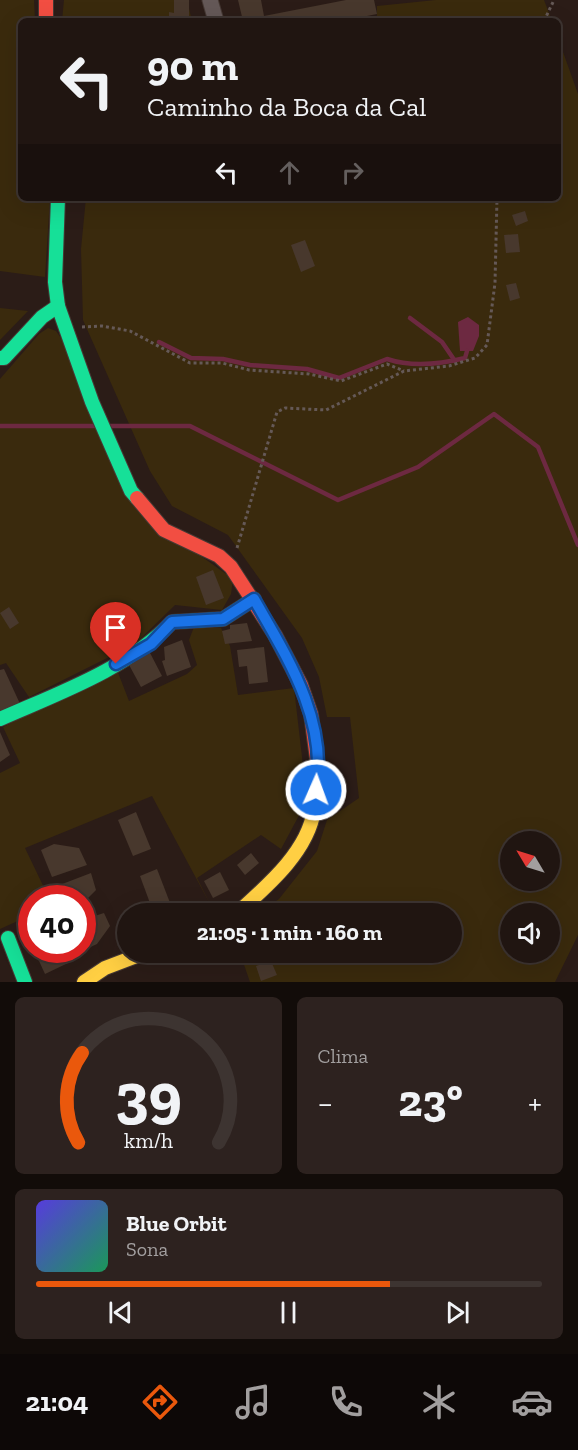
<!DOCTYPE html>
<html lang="pt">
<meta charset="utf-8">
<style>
:root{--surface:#201511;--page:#2d221f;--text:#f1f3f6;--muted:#a29f9f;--line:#3d3431;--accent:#ea580c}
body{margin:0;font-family:"Zilla Slab",serif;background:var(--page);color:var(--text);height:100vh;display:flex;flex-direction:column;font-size:22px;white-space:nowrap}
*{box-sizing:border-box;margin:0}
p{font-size:20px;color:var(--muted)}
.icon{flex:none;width:33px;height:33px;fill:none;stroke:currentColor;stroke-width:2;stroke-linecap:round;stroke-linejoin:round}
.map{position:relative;height:982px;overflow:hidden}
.sheet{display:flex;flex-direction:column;gap:15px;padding:15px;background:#120c09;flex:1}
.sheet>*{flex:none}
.guide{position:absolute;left:18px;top:18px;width:543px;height:183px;border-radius:9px;box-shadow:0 6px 24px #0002,0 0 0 2px var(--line);background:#201511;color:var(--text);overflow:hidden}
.needle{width:39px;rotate:308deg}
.buttons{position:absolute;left:500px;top:831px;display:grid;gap:12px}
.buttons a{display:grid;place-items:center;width:60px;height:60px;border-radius:50%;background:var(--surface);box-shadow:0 6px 24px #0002,0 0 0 2px var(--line);font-size:30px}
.speed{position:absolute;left:18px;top:885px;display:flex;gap:12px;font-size:30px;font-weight:700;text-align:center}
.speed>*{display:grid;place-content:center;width:78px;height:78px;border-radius:50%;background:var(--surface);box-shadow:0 6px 24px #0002,0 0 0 2px var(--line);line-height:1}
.speed .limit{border:9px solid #d22;background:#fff;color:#111}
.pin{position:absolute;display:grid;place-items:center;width:51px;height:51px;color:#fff;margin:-62px -26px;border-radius:50% 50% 50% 0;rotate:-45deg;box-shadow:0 0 6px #0007}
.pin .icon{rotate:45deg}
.me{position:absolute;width:66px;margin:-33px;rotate:2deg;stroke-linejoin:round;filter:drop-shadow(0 0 4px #0008)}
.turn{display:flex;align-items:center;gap:21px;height:126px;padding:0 30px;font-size:27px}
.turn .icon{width:78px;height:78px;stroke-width:2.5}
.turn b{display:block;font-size:42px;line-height:51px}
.lanes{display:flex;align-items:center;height:57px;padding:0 30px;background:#0003;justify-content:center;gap:30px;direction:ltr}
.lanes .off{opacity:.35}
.big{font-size:45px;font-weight:800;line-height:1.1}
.sheet .card{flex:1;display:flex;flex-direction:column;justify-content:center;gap:9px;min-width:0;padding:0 21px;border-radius:9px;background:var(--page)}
.sheet .dial{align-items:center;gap:0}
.dial svg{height:156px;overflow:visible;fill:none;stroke:var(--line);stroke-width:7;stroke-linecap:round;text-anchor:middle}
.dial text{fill:var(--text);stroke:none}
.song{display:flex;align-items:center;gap:18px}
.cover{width:72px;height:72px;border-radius:9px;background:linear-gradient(135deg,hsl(250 70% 55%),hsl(150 70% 35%))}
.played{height:6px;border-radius:3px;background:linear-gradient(90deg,var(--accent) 70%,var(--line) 70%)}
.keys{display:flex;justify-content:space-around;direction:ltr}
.heat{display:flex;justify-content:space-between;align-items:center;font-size:33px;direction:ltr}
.sheet .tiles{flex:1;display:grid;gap:15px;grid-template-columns:1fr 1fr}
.card:last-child{grid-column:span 2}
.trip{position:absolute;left:117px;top:903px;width:345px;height:60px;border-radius:30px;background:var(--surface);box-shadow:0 6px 24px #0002,0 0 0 2px var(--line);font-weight:800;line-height:60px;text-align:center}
.dock{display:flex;height:96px;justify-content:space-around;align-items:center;background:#0d0807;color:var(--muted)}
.dock .icon{width:42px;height:42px}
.dock .on{color:var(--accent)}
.dock b{font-size:27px;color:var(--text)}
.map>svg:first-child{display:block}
.green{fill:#3a2a0d;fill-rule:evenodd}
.water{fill:#6d2941}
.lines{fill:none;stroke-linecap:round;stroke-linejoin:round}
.stream{stroke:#6d2941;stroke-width:4.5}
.building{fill:#48382d}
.street-casing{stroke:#463934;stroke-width:17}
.fast-casing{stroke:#463934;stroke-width:16}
.slow-casing{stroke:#463934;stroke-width:16}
.jam-casing{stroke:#463934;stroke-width:16}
.path{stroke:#655957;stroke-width:3;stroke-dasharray:3 3;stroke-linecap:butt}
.street{stroke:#645857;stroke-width:15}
.fast{stroke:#16e098;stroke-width:14}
.slow{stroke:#ffcf43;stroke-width:14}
.jam{stroke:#f24e42;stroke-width:14}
.route-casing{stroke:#114b97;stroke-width:15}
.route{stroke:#1a73e8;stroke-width:10}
</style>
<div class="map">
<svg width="578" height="982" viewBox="0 0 578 982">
<rect width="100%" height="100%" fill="#2b1c17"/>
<!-- green -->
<g class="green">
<path d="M0,0H34L35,21H21V198H50L45,277L0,271Z"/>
<path d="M64,0H187L192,21H62Z"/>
<path d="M436,0H544L552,21H377V6Z"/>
<path d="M558,38L578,94V935L555,982H250L240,953L452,952V914L259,913L279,899L317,851L327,820L359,798L350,717H327L319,677L302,638L228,535L172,506L150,471L83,320L81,249L86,198H558ZM510,842H549V880H510ZM510,914H549V952H510Z"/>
<path d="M0,308L28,311L0,340Z"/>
<path d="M48,328L56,331L63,341L123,490L198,554L233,579L231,594L222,610L175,605L135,644L29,697L6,663L0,665V379L39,334Z"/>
<path d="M194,627L221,628L230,646L238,695L294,688L304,774L303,808L281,849L261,835L197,878L210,904L152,796L25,848L49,898H32L31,915L0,929V773L20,763L3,727L117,670L129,701L187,674L197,665L189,640Z"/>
</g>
<!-- water -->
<path class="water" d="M468,317L479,325V336L473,351H460L458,322Z"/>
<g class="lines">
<!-- stream -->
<g class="stream">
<path d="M410,318L442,342L455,361"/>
<path d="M159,342L191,358L223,359L250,365L307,369L339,378L387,359C411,367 441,364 465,358L467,351"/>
<path d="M0,426H96"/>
<path d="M108,426H190L338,500L418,467L494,414L538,447L578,545"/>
</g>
</g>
<!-- building -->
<g class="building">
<path d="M174,0H189V21H169V12L174,13Z"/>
<path d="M238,0H261L264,16L346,0H374L377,14L362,17L363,21H243Z"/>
<path d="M525,211L528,221L516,226L512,215Z"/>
<path d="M518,234L520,252L506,253L504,235Z"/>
<path d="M305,240L315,266L301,272L291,245Z"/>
<path d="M516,283L520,298L510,301L506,285Z"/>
<path d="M213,570L224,598L206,605L196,577Z"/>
<path d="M9,607L19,623L10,629L0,613Z"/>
<path d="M247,623L252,641L225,644L222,631L230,629V625Z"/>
<path d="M182,640L191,667L167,676L162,661L165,660L164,647Z"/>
<path d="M264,647L268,682L249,684L247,666L239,667L237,650Z"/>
<path d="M149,651L162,676L141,687L128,663Z"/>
<path d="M4,669L21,706L0,714V670Z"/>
<path d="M0,732L10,755L0,762Z"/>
<path d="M136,812L151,849L133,856L118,820Z"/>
<path d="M54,844L79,848L87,865L52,877L41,850Z"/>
<path d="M251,853L259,863L245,875L237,865Z"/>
<path d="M157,869L172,908L154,914L140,876Z"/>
<path d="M220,872L229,890L213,898L204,881Z"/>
<path d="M91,873L96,890L82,904V898H62L57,886Z"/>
<path d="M104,913L110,926L97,944L82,951V920Z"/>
<path d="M34,950H63L68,963L45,974Z"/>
<path d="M271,961L277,975L261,981L256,966Z"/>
</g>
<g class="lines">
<!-- street casing -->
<g class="street-casing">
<path id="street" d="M210,0L216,21"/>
</g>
<!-- fast casing -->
<g class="fast-casing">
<g id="fast">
<path d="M58,198L55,282L58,306L92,402L131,491L137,498"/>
<path d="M0,358H4L42,317L58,306"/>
<path d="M0,719C59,693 127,669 172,622L223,619L254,599"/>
<path d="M8,938L25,982"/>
</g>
</g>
<!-- slow casing -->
<g class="slow-casing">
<g id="slow">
<path d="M236,914C266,887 308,852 314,810"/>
<path d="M84,982L105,968L147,952"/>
</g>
</g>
<!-- jam casing -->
<g class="jam-casing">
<g id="jam">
<path d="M46,0V21"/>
<path d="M137,498L164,530L219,556L231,567L275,635L301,685L311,714L319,774L314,810"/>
</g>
</g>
<!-- path -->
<g class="path">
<path d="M544,21L554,0"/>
<path d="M82,327L102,326L130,331L190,363H222L249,370L309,374L341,381L387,364L404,371"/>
<path d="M237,548L277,412L285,408L326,410L404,371L449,366L475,358L487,345L495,283L497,198"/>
</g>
<!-- street -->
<use href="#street" class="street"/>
<!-- fast -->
<use href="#fast" class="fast"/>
<!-- slow -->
<use href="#slow" class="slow"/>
<!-- jam -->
<use href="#jam" class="jam"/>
</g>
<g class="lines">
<!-- route casing -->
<g class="route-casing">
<path id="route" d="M116,664L151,644L172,622L223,619L254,599C287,657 328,720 316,790"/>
</g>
<!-- route -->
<use href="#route" class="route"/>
</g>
</svg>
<div class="buttons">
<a><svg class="needle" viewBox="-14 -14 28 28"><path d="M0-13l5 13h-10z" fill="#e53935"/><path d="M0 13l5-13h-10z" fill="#a29f9f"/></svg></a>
<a><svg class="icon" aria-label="sound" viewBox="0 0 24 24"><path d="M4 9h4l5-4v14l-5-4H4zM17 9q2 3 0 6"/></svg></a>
</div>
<div class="speed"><div class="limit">40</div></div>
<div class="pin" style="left:116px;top:664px;background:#d93025"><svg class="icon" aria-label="arrive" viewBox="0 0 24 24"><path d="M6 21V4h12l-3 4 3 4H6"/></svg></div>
<svg class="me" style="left:316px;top:790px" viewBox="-20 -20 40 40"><circle r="17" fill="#1a73e8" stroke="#fff" stroke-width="3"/><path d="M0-11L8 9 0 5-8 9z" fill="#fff"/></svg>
<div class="trip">21:05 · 1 min · 160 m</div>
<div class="guide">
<div class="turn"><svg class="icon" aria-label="left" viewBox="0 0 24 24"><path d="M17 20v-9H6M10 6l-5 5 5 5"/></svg><div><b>90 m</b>Caminho da Boca da Cal</div></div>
<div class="lanes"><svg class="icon" aria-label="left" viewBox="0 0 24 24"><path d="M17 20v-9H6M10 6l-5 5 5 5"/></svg><svg class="icon off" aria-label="ahead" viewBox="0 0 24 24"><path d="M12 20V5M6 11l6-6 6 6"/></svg><svg class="icon off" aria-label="right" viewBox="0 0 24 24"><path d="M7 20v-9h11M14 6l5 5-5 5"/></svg></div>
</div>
</div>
<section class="sheet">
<div class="tiles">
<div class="card dial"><svg viewBox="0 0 100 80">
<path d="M14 69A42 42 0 1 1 86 69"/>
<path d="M14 69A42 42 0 0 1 16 23" stroke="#ea580c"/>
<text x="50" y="56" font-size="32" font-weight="700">39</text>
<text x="50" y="72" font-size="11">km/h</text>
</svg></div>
<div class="card"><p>Clima</p>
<div class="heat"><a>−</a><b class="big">23°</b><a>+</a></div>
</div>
<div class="card">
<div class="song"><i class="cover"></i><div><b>Blue Orbit</b><p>Sona</p></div></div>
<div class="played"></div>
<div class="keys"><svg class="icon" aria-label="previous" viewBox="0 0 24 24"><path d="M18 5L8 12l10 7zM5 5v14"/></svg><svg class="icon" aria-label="pause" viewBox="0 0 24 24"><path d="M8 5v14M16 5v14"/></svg><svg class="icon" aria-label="next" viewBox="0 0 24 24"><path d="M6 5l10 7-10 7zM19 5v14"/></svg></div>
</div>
</div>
</section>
<nav class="dock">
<b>21:04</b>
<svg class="icon on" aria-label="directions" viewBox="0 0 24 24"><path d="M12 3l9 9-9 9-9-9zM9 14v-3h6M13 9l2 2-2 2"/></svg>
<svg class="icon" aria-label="music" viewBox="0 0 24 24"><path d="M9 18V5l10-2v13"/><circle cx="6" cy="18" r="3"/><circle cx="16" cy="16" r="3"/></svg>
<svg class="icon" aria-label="phone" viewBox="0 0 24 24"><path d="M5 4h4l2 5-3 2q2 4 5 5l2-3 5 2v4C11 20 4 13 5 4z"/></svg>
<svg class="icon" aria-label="climate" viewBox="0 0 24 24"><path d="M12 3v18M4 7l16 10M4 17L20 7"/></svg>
<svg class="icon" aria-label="car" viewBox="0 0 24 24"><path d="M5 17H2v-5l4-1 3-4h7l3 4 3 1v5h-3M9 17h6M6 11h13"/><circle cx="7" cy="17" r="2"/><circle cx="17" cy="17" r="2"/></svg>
</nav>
